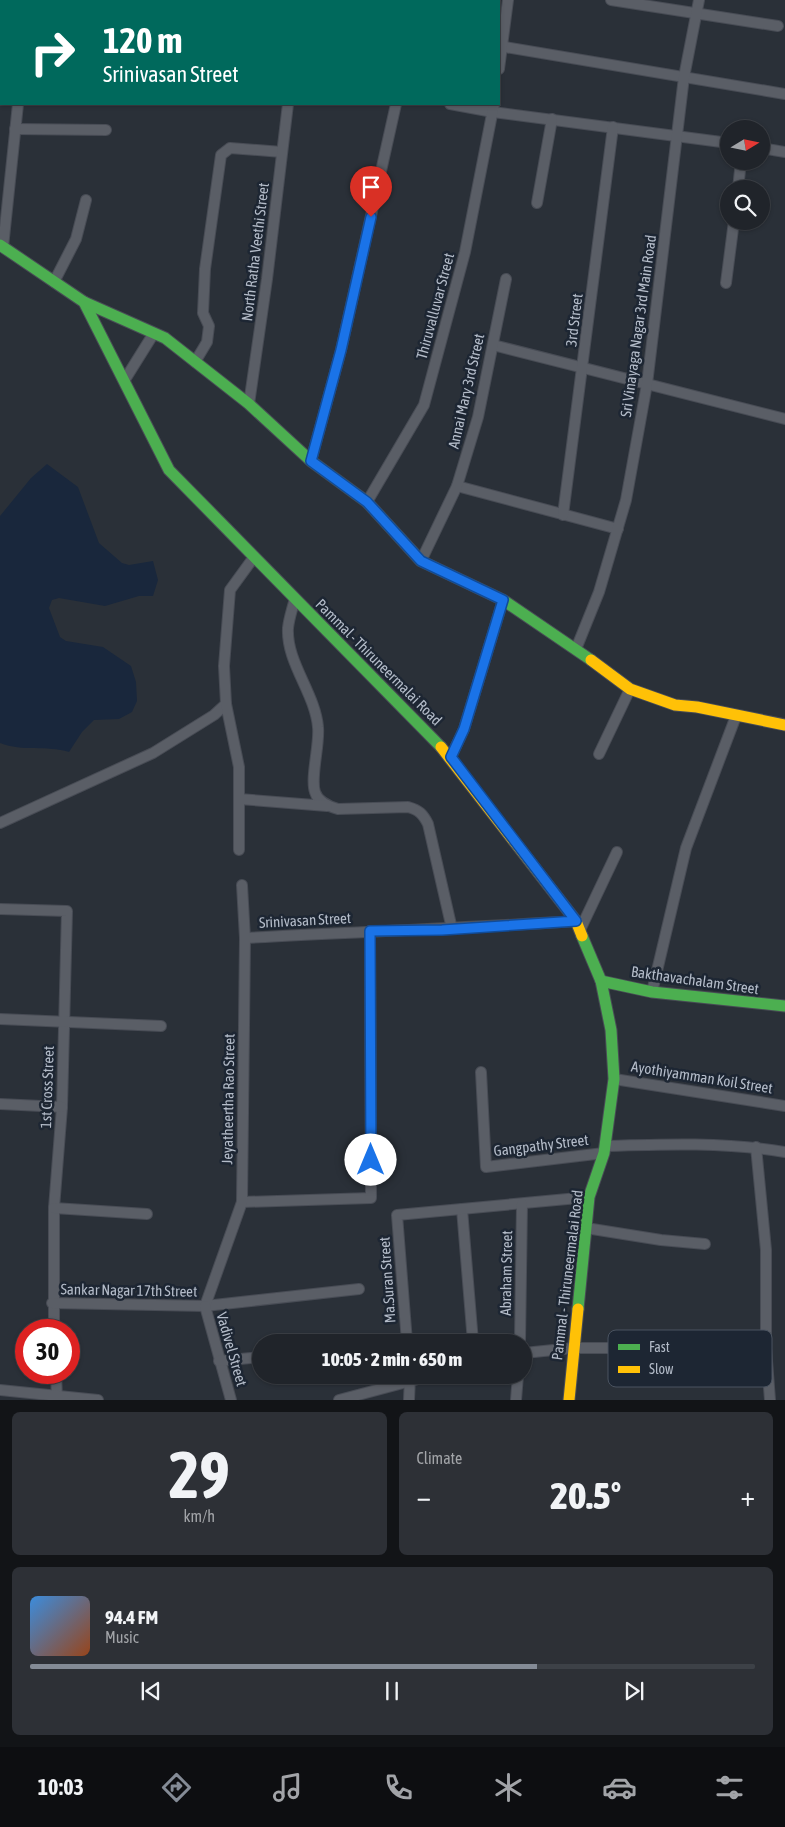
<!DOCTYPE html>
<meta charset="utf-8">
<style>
:root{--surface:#20242a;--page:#2d3036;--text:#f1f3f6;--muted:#a2a4a8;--line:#3d4147;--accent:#848b96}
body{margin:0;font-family:"Asap Condensed",sans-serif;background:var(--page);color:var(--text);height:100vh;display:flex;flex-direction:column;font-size:19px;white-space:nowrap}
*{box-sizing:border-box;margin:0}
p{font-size:16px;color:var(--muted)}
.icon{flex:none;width:28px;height:28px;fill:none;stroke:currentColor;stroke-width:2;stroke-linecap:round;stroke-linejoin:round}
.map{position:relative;height:1400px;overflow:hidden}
.sheet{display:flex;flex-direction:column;gap:12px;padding:12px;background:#121417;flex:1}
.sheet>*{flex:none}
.guide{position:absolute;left:0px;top:0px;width:500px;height:105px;box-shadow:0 1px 4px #0004,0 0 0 1px var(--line);background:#00695c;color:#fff;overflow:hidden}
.needle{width:32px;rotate:80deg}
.fabs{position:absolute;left:720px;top:120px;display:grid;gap:10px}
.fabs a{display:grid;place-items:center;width:50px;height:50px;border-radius:50%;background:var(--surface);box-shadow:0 1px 4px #0004,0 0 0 1px var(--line);font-size:25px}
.speed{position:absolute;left:15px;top:1319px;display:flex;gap:10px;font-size:25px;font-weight:700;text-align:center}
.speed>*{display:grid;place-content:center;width:65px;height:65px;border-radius:50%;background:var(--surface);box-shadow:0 1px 4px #0004,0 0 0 1px var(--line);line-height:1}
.speed .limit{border:8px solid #d22;background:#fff;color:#111}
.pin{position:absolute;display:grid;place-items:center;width:42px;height:42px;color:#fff;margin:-51px -21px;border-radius:50% 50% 50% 0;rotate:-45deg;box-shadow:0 0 5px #0007}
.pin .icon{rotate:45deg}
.me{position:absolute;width:55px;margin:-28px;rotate:0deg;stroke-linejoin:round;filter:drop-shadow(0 0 4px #0008)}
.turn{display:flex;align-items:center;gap:18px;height:105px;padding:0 20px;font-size:22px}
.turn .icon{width:65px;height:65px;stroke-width:2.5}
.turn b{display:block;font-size:35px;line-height:42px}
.big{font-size:38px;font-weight:800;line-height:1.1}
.sheet .card{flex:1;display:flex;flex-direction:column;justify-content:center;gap:8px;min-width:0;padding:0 18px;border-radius:8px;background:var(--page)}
.sheet .dial{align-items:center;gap:0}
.dial b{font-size:65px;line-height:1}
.song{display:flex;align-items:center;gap:15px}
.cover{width:60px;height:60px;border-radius:8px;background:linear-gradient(135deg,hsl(210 70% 55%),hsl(20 70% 35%))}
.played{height:5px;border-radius:2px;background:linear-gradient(90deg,var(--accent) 70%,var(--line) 70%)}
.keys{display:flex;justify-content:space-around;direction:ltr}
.heat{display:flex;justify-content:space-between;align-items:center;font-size:28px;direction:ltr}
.sheet .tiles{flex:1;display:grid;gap:12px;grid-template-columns:1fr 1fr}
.card:last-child{grid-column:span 2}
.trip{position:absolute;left:252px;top:1334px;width:280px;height:50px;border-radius:25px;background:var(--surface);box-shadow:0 1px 4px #0004,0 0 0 1px var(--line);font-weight:800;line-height:50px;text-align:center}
.menu{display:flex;height:80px;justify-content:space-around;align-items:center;background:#0d0e11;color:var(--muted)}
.menu .icon{width:35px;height:35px}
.menu .on{color:var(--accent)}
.menu b{font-size:22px;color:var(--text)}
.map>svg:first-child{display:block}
.water{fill:#19273c}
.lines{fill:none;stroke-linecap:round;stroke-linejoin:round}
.street-casing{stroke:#484c55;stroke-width:12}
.fast-casing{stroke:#484c55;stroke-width:13}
.slow-casing{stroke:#484c55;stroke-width:13}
.street{stroke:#5a5e66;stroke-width:10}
.fast{stroke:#4caf50;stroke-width:11}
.slow{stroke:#ffc107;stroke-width:11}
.route-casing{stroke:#114b97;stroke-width:12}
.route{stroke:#1a73e8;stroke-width:9}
.labels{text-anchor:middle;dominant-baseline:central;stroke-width:5;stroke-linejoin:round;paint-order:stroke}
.street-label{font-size:15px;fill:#b4bcc9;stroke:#1d2633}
.key{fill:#1d2633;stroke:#4a5360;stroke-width:1}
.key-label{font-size:14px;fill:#b4bcc9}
</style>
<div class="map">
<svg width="785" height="1400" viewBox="0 0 785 1400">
<rect width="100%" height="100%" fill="#2a3038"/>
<!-- water -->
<path class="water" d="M47,464L78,487L99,543L122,563L129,565L153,561L158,580L153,596H139L105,606L59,598L52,600L49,608L60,637L66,641L103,647L131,666L136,682L137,701L132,712L119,719L94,720L82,732L69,752C46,745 23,752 0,743V516L31,478Z"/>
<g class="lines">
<!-- street casing -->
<g class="street-casing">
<g id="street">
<path d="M308,0V1"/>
<path d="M611,0L778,26"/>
<path d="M29,1V0"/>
<path d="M85,1V0"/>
<path d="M187,1V0"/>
<path d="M499,46L785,94"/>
<path d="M499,69L508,0"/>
<path d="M450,104L493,112L729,143"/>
<path d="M15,129L106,130"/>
<path d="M761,148L785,152"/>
<path d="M738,189L741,161"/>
<path d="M537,203L552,119"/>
<path d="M3,247L18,104"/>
<path d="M54,282L76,239L86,200"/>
<path d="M726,283L734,221"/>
<path d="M493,345L785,419"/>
<path d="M195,362L207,342L209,326L203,313L205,269L221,155L230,148L282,152"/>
<path d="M124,381L154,333"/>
<path d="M249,404L267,279L288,104"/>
<path d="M311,461L341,350L396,104"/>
<path d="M457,486L618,529"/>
<path d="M367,502L424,405L465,252L494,104"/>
<path d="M563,515L613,127"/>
<path d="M421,561L457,486L478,417L506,279"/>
<path d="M295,598C293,607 289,618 288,628C286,662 315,693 318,727C320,744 310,778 315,792C318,802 328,806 338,809L408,807C419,810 423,814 428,824L452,929"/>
<path d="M576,649L599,592L626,500L647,384L684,77L699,0"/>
<path d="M599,754L630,689"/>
<path d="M451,757L464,729L503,600"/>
<path d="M239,799L327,806"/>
<path d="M0,823L153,753L214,715L226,704"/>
<path d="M239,850V767L226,704L224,666L230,590L254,557"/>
<path d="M0,909L67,911L62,1107L54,1208V1330"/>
<path d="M580,930L617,852"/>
<path d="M245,938C356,932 466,928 576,921"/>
<path d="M652,992L686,848L736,716"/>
<path d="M0,1019L161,1026"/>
<path d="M481,1072L486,1167L604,1153"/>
<path d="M614,1079L785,1106"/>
<path d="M0,1104L62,1107"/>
<path d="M605,1146C666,1144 724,1142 785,1152"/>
<path d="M756,1147L766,1250V1348L770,1400"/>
<path d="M242,1202L371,1198L370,931"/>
<path d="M54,1208L147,1214"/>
<path d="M462,1209L473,1342"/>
<path d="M586,1228L661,1240L705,1244"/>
<path d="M52,1303L205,1306L359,1289"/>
<path d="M205,1306L242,1202L245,938L242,885"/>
<path d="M205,1306L231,1400"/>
<path d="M407,1342L397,1215L589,1197"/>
<path d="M520,1342L522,1204"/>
<path d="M524,1353L573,1348H710"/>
<path d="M219,1361L261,1357"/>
<path d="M56,1372L57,1400"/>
<path d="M0,1390L98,1400"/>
<path d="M339,1400L433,1375"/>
<path d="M409,1400L410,1376"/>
<path d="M516,1400L518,1375"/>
</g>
</g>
<!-- fast casing -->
<g class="fast-casing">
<g id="fast">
<path d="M0,245L84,302L169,470L441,747"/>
<path d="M84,302L165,338L249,404L311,461L367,502L421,561L503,600L591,660"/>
<path d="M601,981L652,992L785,1006"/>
<path d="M578,1309L589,1197L604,1153L614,1079L611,1030L601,981L582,936"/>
</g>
</g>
<!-- slow casing -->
<g class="slow-casing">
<g id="slow">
<path d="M591,660L630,689L675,705L697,707L785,725"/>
<path d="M441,747L576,921L582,936"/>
<path d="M569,1400L578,1309"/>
</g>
</g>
<!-- street -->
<use href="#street" class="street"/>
<!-- fast -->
<use href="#fast" class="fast"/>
<!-- slow -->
<use href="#slow" class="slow"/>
</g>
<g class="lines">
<!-- route casing -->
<g class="route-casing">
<path id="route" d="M371,217L341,350L311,461L367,502L421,561L503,600L464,729L451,757L576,921L442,930L370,931L371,1160"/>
</g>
<!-- route -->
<use href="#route" class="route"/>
</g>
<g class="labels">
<!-- street labels -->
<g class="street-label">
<text transform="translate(255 252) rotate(-83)">North Ratha Veethi Street</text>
<text transform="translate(435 306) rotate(-75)">Thiruvalluvar Street</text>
<text transform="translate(574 320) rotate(-83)">3rd Street</text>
<text transform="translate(638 326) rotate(-82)">Sri Vinayaga Nagar 3rd Main Road</text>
<text transform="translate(466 391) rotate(-77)">Annai Mary 3rd Street</text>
<text transform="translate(379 662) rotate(45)">Pammal - Thiruneermalai Road</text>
<text transform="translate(305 920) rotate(-3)">Srinivasan Street</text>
<text transform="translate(695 980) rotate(8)">Bakthavachalam Street</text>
<text transform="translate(702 1077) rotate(9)">Ayothiyamman Koil Street</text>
<text transform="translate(47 1087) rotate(-88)">1st Cross Street</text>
<text transform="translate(228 1099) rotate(-89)">Jeyatheertha Rao Street</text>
<text transform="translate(541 1145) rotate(-7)">Gangpathy Street</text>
<text transform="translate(506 1273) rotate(-89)">Abraham Street</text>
<text transform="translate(567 1275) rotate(-83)">Pammal - Thiruneermalai Road</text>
<text transform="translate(387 1280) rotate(-94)">Ma.Suran Street</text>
<text transform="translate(129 1290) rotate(1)">Sankar Nagar 17th Street</text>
<text transform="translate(232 1349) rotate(74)">Vadivel Street</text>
</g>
</g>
<!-- legend -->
<rect x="608" y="1330" width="164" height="57" rx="8" class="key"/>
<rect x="618" y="1344" width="22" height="6" fill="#4caf50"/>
<rect x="618" y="1366" width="22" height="7" fill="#ffc107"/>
<g class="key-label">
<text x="649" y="1352">Fast</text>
<text x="649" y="1374">Slow</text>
</g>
</svg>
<div class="fabs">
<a><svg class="needle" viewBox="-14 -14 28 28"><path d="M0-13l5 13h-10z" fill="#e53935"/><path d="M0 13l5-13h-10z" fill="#a2a4a8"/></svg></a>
<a><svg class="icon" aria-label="search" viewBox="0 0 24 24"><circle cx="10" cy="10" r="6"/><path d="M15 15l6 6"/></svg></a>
</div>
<div class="speed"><div class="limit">30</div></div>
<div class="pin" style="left:371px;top:217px;background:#d93025"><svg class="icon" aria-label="arrive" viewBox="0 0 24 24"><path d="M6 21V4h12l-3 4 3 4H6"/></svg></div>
<svg class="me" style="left:371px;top:1160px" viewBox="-20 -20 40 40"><circle r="19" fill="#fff"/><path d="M0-13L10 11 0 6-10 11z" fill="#1a73e8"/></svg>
<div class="trip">10:05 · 2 min · 650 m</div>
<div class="guide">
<div class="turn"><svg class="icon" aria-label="right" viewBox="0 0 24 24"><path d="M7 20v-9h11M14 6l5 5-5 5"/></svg><div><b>120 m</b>Srinivasan Street</div></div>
</div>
</div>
<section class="sheet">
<div class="tiles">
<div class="card dial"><b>29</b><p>km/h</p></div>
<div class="card"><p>Climate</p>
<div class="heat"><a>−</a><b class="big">20.5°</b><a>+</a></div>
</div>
<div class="card">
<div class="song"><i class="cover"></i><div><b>94.4 FM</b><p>Music</p></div></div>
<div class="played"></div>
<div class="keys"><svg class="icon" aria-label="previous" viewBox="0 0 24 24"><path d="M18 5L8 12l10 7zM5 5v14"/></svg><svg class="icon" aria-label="pause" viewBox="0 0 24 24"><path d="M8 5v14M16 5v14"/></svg><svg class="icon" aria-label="next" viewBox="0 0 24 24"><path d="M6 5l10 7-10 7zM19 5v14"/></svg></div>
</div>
</div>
</section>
<nav class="menu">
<b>10:03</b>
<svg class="icon on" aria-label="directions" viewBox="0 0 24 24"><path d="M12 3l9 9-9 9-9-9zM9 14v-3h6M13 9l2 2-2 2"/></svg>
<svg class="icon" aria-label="music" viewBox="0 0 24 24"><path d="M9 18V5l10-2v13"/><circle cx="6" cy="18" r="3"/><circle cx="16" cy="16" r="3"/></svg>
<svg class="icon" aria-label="phone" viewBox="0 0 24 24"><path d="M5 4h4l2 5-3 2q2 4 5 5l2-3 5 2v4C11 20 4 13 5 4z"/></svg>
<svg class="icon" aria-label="climate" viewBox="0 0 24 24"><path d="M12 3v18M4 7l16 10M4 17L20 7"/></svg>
<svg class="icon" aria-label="car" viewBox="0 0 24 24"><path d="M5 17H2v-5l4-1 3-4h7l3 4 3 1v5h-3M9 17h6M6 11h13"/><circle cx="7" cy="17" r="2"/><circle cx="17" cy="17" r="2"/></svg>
<svg class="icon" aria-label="filters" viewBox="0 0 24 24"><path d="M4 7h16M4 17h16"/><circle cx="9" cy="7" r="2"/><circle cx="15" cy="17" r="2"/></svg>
</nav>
